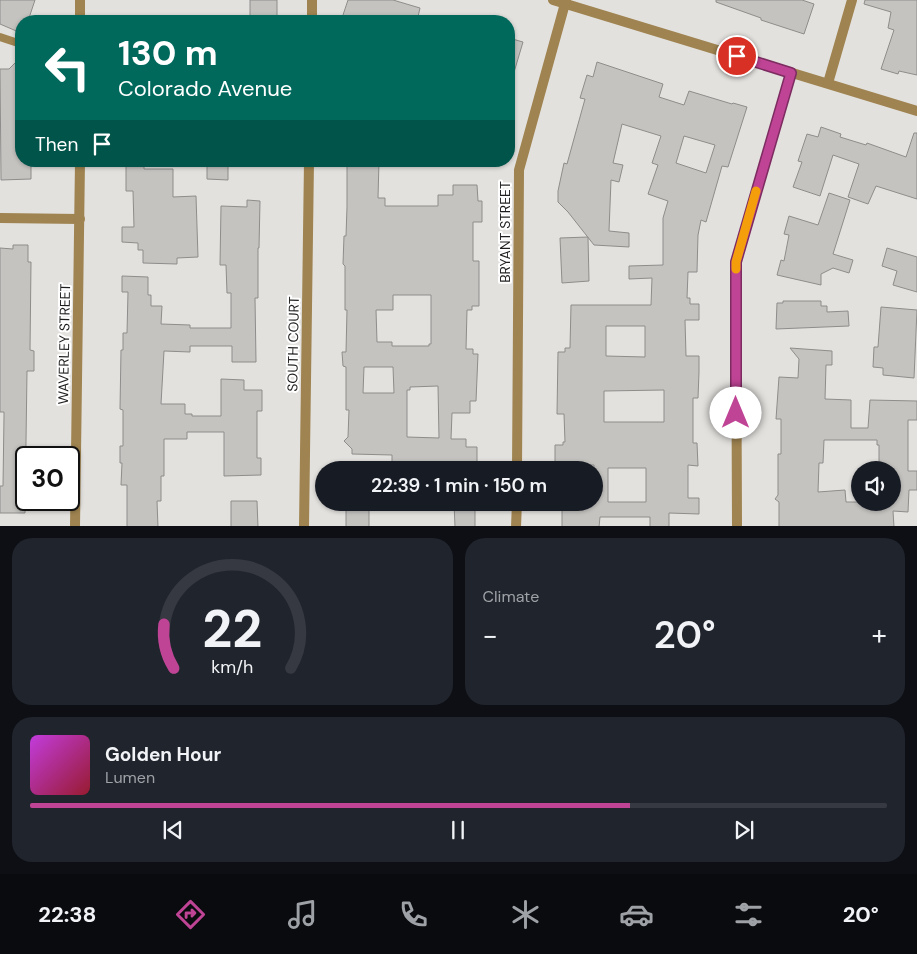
<!DOCTYPE html>
<meta charset="utf-8">
<style>
:root{--surface:#171b24;--page:#20242c;--text:#f1f3f6;--muted:#9ea1a6;--line:#363941;--accent:#c04495}
body{margin:0;font-family:"DM Sans",sans-serif;background:var(--page);color:var(--text);height:100vh;display:flex;flex-direction:column;font-size:19px;white-space:nowrap}
*{box-sizing:border-box;margin:0}
p{font-size:16px;color:var(--muted)}
.icon{flex:none;width:28px;height:28px;fill:none;stroke:currentColor;stroke-width:2;stroke-linecap:round;stroke-linejoin:round}
.map{position:relative;height:526px;overflow:hidden}
.details{display:flex;flex-direction:column;gap:12px;padding:12px;background:#0d0f14;flex:1}
.details>*{flex:none}
.guide{position:absolute;left:15px;top:15px;width:500px;height:152px;border-radius:20px;box-shadow:0 1px 4px #0004;background:#00695c;color:#fff;overflow:hidden}
.fabs{position:absolute;left:851px;top:461px;display:grid;gap:10px}
.fabs a{display:grid;place-items:center;width:50px;height:50px;border-radius:50%;background:var(--surface);box-shadow:0 1px 4px #0004;font-size:25px}
.speed{position:absolute;left:15px;top:446px;display:flex;gap:10px;font-size:25px;font-weight:700;text-align:center}
.speed>*{display:grid;place-content:center;width:65px;height:65px;border-radius:50%;background:var(--surface);box-shadow:0 1px 4px #0004;line-height:1}
.speed .limit{border:2px solid #111;border-radius:8px;background:#fff;color:#111}
.pin{position:absolute;display:grid;place-items:center;width:42px;height:42px;color:#fff;margin:-21px;border:2px solid #fff;border-radius:50%;box-shadow:0 1px 5px #0007}
.me{position:absolute;width:55px;margin:-28px;rotate:0deg;stroke-linejoin:round;filter:drop-shadow(0 0 4px #0008)}
.turn{display:flex;align-items:center;gap:18px;height:105px;padding:0 20px;font-size:22px}
.turn .icon{width:65px;height:65px;stroke-width:2.5}
.turn b{display:block;font-size:35px;line-height:42px}
.then{display:flex;align-items:center;height:48px;padding:0 20px;background:#0003;gap:10px;font-size:19px}
.big{font-size:38px;font-weight:600;line-height:1.1}
.details .widget{flex:1;display:flex;flex-direction:column;justify-content:center;gap:8px;min-width:0;padding:0 18px;border-radius:20px;background:var(--page)}
.details .dial{align-items:center;gap:0}
.dial svg{height:130px;overflow:visible;fill:none;stroke:var(--line);stroke-width:7;stroke-linecap:round;text-anchor:middle}
.dial text{fill:var(--text);stroke:none}
.song{display:flex;align-items:center;gap:15px}
.cover{width:60px;height:60px;border-radius:8px;background:linear-gradient(135deg,hsl(290 70% 55%),hsl(350 70% 35%))}
.played{height:5px;border-radius:2px;background:linear-gradient(90deg,var(--accent) 70%,var(--line) 70%)}
.keys{display:flex;justify-content:space-around;direction:ltr}
.heat{display:flex;justify-content:space-between;align-items:center;font-size:28px;direction:ltr}
.details .tiles{flex:1;display:grid;gap:12px;grid-template-columns:1fr 1fr}
.widget:last-child{grid-column:span 2}
.trip{position:absolute;left:315px;top:461px;width:288px;height:50px;border-radius:25px;background:var(--surface);box-shadow:0 1px 4px #0004;font-weight:600;line-height:50px;text-align:center}
.tabs{display:flex;height:80px;justify-content:space-around;align-items:center;background:#090b0e;color:var(--muted)}
.tabs .icon{width:35px;height:35px}
.tabs .selected{color:var(--accent)}
.tabs b{font-size:22px;color:var(--text)}
.map>svg:first-child{display:block}
.building{fill:#c4c3c0;stroke:#8f8d8b;fill-rule:evenodd}
.lines{fill:none;stroke-linecap:round;stroke-linejoin:round}
.lane{stroke:#9f8350;stroke-width:8}
.street{stroke:#9f8350;stroke-width:10}
.route-casing{stroke:#7d2c61;stroke-width:12}
.route{stroke:#c04495;stroke-width:9}
.slow{stroke:#f59e0b;stroke-width:9}
.labels{text-anchor:middle;dominant-baseline:central;stroke-width:4;stroke-linejoin:round;paint-order:stroke}
.street-label{font-size:14px;fill:#1f1e1d;stroke:#fff}
</style>
<div class="map">
<svg width="917" height="527" viewBox="0 0 917 527">
<rect width="100%" height="100%" fill="#e3e1de"/>
<!-- building -->
<g class="building">
<path d="M0,0H35L28,21H21V33L0,24Z"/>
<rect x="250" y="0" width="27" height="21"/>
<path d="M348,0H393L420,8L417,21H341Z"/>
<path d="M716,0H802L814,4L804,34L761,20V18L716,2Z"/>
<path d="M865,0H917V75L899,71L898,74L881,69L894,30L888,28L891,12L864,4Z"/>
<path d="M509,38L523,42L512,79L509,78Z"/>
<path d="M21,57V161H31V179L1,180L0,69H9Z"/>
<path d="M597,62L663,84L659,97L684,105L689,91L732,104L733,103L747,107L728,167L722,166L706,222L701,220L698,235L697,272H688L687,298H690V304H699V320H685L686,356H699V372L698,398H693V443H697L698,466L688,465V498H699V514L669,513V527H650V517H600L599,527H562V502H594V465H555V445H563V442H565L564,414H557L558,352H565V348H570L571,305H651L652,278L629,279V266L663,265V218L668,201L648,194L658,165L652,163L661,136L622,124L613,163L623,165L619,182L611,180L609,231L629,233V247L594,245L568,212L558,202V191L564,163L567,164L585,99L580,98L587,75L593,77ZM684,136L715,145L706,173L676,163ZM606,326H645V357L606,356ZM664,390V422H604V391ZM608,468H646V502H608Z"/>
<path d="M821,127L841,134L840,137L866,145L867,143L906,157L914,133H917V199L876,186L868,204L848,197L859,164L833,155L820,196L793,187L802,162L798,161L807,134L818,137Z"/>
<path d="M126,161H144V169H173V197L196,196L198,257L177,258V264L143,263V250H138V243L122,242V227H134L133,191H126Z"/>
<path d="M207,161H228V180L207,179Z"/>
<path d="M347,161H379L378,198H385V206H438V195H453V185H477L478,201H482V222H473V261H479V306H472V310H467L466,349H473V354H478L476,401H470V413H452L451,439H466V447H477V464L410,462V464H392V455L352,454V449L344,441L348,437L349,410H346V367L343,366L342,352H346L347,310H345V266L343,264L344,236H346L347,207ZM393,295H431V344H429V346H392V342H377L376,310H393ZM364,367H393L394,393H363ZM438,386L439,438L407,437V390H410V387Z"/>
<path d="M829,193L850,200L833,254L853,260L849,273L833,268L821,274V285L777,275L781,260L784,261L789,235L784,234L789,216L818,225Z"/>
<path d="M247,200L260,201L259,248H258V298H255L256,362H232V346H190V352L164,351L161,404H185V414H192V416H221V379L244,380V390H262V411H257V458H261V475L224,476V432H187V439H164V476H161V501H157L158,527H127V485H121L122,463H120V446H123V410L120,409L121,350H123V333H127L128,292H122V276L148,277V295H151V306H162L161,324L190,325V328H231V293H227L226,265H220L221,206L247,207Z"/>
<path d="M588,237L589,281L562,283L560,238Z"/>
<path d="M13,245H28V262H31L30,350L34,351V371H27L25,513H0V486H3L4,416V412H0V248L13,249Z"/>
<path d="M887,248L917,257V292L893,285L897,271L882,266Z"/>
<path d="M783,301H821V306H827V312L848,311L849,326L776,329L777,303H783Z"/>
<path d="M881,307L917,310L914,378L883,375V368L873,367L874,347H878Z"/>
<path d="M790,348L832,351V365H826L825,399L851,400V428H868L870,400L917,401V420H908V471H917V490H909L908,512L893,511L894,527H779V502L775,499L778,495V454H781V419H776L779,377L798,378L799,359ZM824,440H877V445H879V467H892V502H846L845,490L818,492L819,463H823Z"/>
<path d="M231,501H257L258,527H231Z"/>
<rect x="346" y="502" width="23" height="25"/>
<path d="M454,502H475V527H455Z"/>
</g>
<g class="lines">
<!-- lane -->
<path class="lane" d="M0,37L21,44"/>
<!-- street -->
<g class="street">
<path d="M80,0V21"/>
<path d="M553,0L917,111"/>
<path d="M312,21V0"/>
<path d="M828,83L852,0"/>
<path d="M0,218L80,219"/>
<path d="M517,470L519,170L566,0"/>
<path d="M75,527L80,161"/>
<path d="M304,527L309,161"/>
<path d="M516,527L517,502"/>
<path d="M737,527L736,262L791,73"/>
</g>
</g>
<g class="lines">
<!-- route casing -->
<g class="route-casing">
<path id="route" d="M736,413V262L791,73L737,56"/>
</g>
<!-- route -->
<use href="#route" class="route"/>
<!-- slow -->
<path class="slow" d="M736,269V262L756,191"/>
</g>
<g class="labels">
<!-- street labels -->
<g class="street-label">
<text transform="translate(505 232) rotate(-90)">BRYANT STREET</text>
<text transform="translate(64 344) rotate(-89)">WAVERLEY STREET</text>
<text transform="translate(293 344) rotate(-89)">SOUTH COURT</text>
</g>
</g>
</svg>
<div class="fabs">
<a><svg class="icon" aria-label="sound" viewBox="0 0 24 24"><path d="M4 9h4l5-4v14l-5-4H4zM17 9q2 3 0 6"/></svg></a>
</div>
<div class="speed"><div class="limit">30</div></div>
<div class="pin" style="left:737px;top:56px;background:#d93025"><svg class="icon" aria-label="arrive" viewBox="0 0 24 24"><path d="M6 21V4h12l-3 4 3 4H6"/></svg></div>
<svg class="me" style="left:736px;top:413px" viewBox="-20 -20 40 40"><circle r="19" fill="#fff"/><path d="M0-13L10 11 0 6-10 11z" fill="#c04495"/></svg>
<div class="trip">22:39 · 1 min · 150 m</div>
<div class="guide">
<div class="turn"><svg class="icon" aria-label="left" viewBox="0 0 24 24"><path d="M17 20v-9H6M10 6l-5 5 5 5"/></svg><div><b>130 m</b>Colorado Avenue</div></div>
<div class="then">Then<svg class="icon" aria-label="arrive" viewBox="0 0 24 24"><path d="M6 21V4h12l-3 4 3 4H6"/></svg></div>
</div>
</div>
<section class="details">
<div class="tiles">
<div class="widget dial"><svg viewBox="0 0 100 80">
<path d="M14 69A42 42 0 1 1 86 69"/>
<path d="M14 69A42 42 0 0 1 8 42" stroke="#c04495"/>
<text x="50" y="56" font-size="32" font-weight="700">22</text>
<text x="50" y="72" font-size="11">km/h</text>
</svg></div>
<div class="widget"><p>Climate</p>
<div class="heat"><a>−</a><b class="big">20°</b><a>+</a></div>
</div>
<div class="widget">
<div class="song"><i class="cover"></i><div><b>Golden Hour</b><p>Lumen</p></div></div>
<div class="played"></div>
<div class="keys"><svg class="icon" aria-label="previous" viewBox="0 0 24 24"><path d="M18 5L8 12l10 7zM5 5v14"/></svg><svg class="icon" aria-label="pause" viewBox="0 0 24 24"><path d="M8 5v14M16 5v14"/></svg><svg class="icon" aria-label="next" viewBox="0 0 24 24"><path d="M6 5l10 7-10 7zM19 5v14"/></svg></div>
</div>
</div>
</section>
<nav class="tabs">
<b>22:38</b>
<svg class="icon selected" aria-label="directions" viewBox="0 0 24 24"><path d="M12 3l9 9-9 9-9-9zM9 14v-3h6M13 9l2 2-2 2"/></svg>
<svg class="icon" aria-label="music" viewBox="0 0 24 24"><path d="M9 18V5l10-2v13"/><circle cx="6" cy="18" r="3"/><circle cx="16" cy="16" r="3"/></svg>
<svg class="icon" aria-label="phone" viewBox="0 0 24 24"><path d="M5 4h4l2 5-3 2q2 4 5 5l2-3 5 2v4C11 20 4 13 5 4z"/></svg>
<svg class="icon" aria-label="climate" viewBox="0 0 24 24"><path d="M12 3v18M4 7l16 10M4 17L20 7"/></svg>
<svg class="icon" aria-label="car" viewBox="0 0 24 24"><path d="M5 17H2v-5l4-1 3-4h7l3 4 3 1v5h-3M9 17h6M6 11h13"/><circle cx="7" cy="17" r="2"/><circle cx="17" cy="17" r="2"/></svg>
<svg class="icon" aria-label="filters" viewBox="0 0 24 24"><path d="M4 7h16M4 17h16"/><circle cx="9" cy="7" r="2"/><circle cx="15" cy="17" r="2"/></svg>
<b>20°</b>
</nav>
